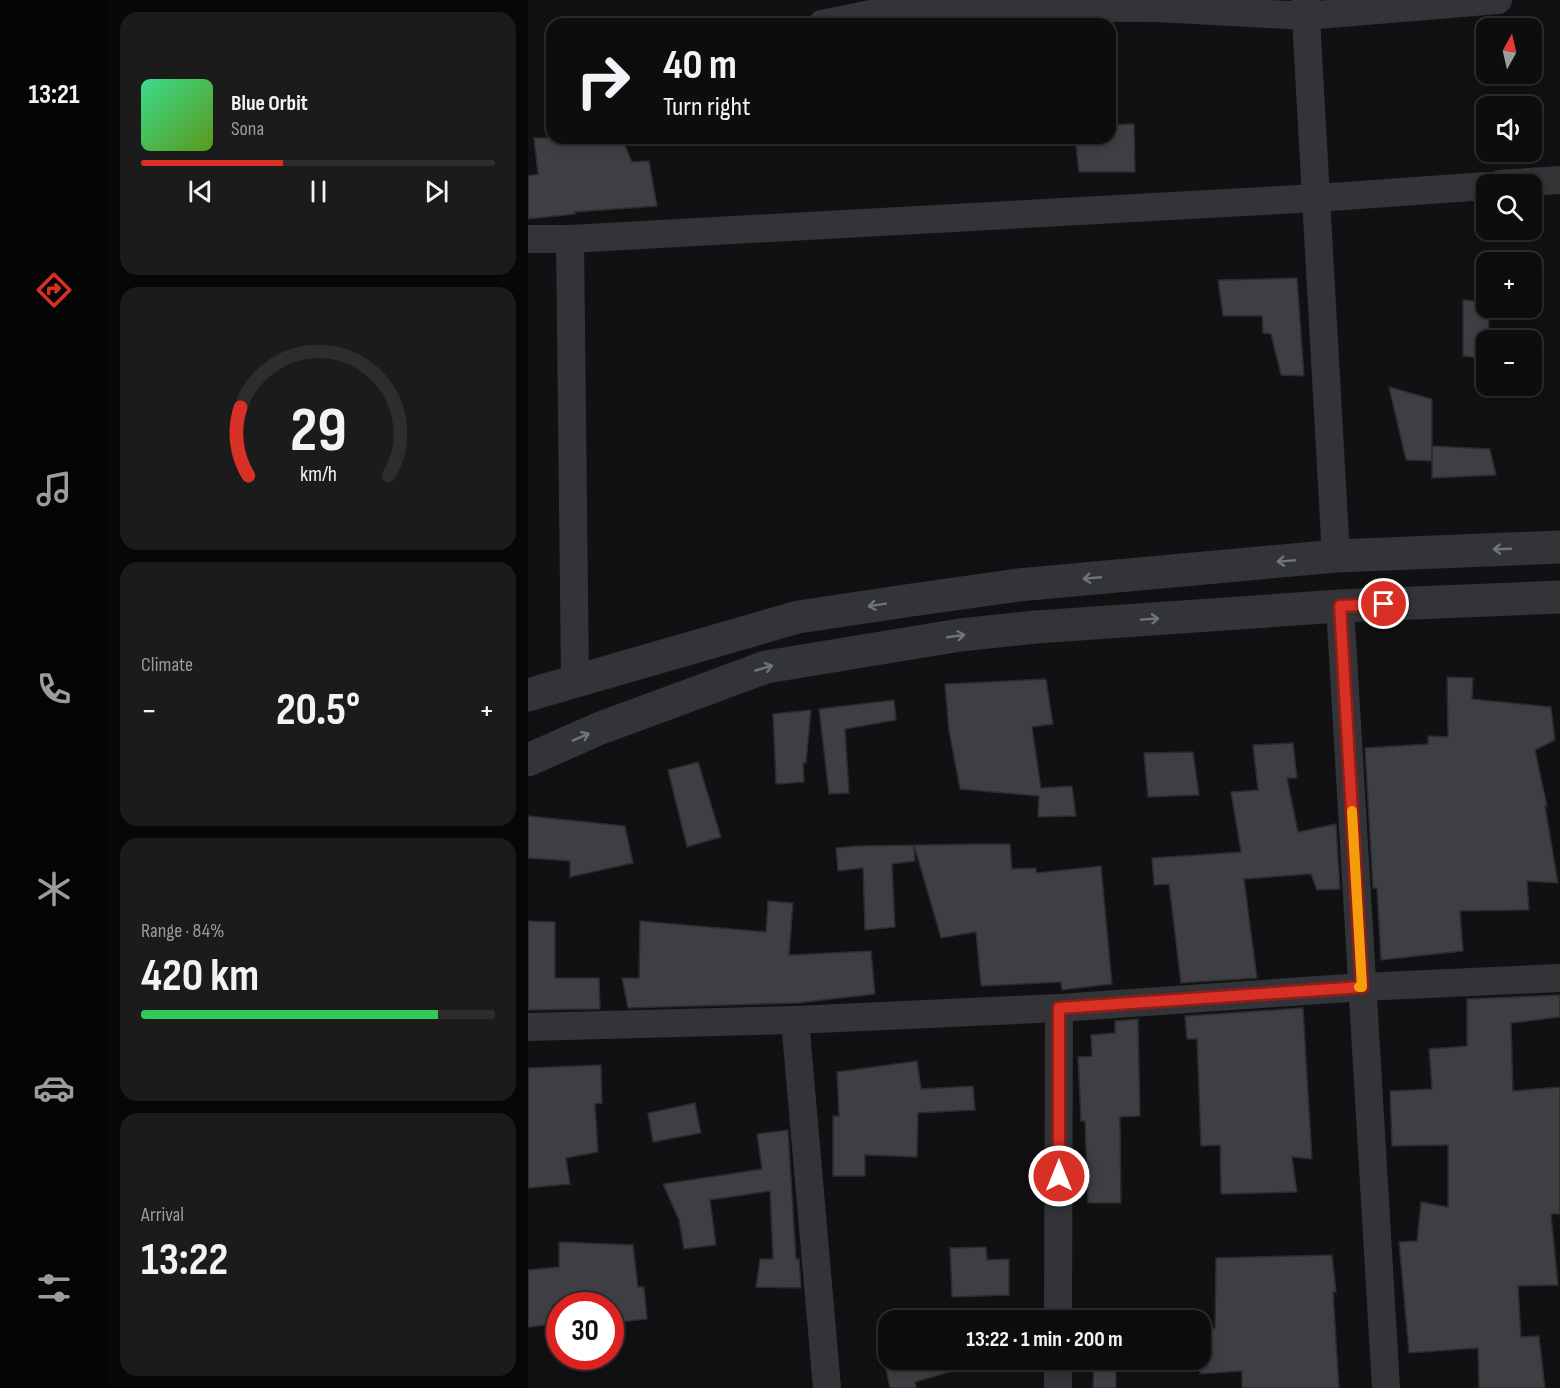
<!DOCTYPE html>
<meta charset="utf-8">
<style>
:root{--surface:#0d0d0e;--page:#1b1b1c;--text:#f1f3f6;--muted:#9a9c9e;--line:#2d2d2e;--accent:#d93025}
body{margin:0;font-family:"Sofia Sans Condensed",sans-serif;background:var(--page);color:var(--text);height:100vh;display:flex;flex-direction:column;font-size:22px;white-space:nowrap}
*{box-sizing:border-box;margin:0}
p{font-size:20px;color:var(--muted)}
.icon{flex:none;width:33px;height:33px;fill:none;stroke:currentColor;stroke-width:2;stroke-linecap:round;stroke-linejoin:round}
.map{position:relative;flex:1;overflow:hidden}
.panel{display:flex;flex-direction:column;gap:12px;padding:12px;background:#070708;width:420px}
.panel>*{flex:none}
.guide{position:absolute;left:18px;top:18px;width:570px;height:126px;border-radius:18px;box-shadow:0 3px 9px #0003,0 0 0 2px var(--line);background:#0d0d0e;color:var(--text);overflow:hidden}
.needle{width:39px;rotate:8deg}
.controls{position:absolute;left:948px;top:18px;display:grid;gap:12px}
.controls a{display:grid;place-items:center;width:66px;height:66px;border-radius:12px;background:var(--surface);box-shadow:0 3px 9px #0003,0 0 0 2px var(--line);font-size:30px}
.speed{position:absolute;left:18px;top:1292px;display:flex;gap:12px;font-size:30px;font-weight:700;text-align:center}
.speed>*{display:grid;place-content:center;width:78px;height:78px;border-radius:50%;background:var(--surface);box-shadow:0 3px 9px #0003,0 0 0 2px var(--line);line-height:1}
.speed .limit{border:9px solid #d22;background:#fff;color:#111}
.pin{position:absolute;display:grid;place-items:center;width:51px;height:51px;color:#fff;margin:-26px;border:3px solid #fff;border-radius:50%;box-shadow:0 2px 6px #0007}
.me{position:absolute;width:66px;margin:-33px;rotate:0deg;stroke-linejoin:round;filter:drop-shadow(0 0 4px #0008)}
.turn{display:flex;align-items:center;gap:21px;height:126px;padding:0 18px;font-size:27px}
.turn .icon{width:78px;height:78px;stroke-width:2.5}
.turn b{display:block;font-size:42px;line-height:51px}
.big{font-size:45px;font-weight:700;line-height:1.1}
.panel .card{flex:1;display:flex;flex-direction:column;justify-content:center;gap:9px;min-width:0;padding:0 21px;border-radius:18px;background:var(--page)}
.panel .dial{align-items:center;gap:0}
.dial svg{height:156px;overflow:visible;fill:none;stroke:var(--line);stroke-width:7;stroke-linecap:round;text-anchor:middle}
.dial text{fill:var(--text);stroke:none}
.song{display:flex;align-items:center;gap:18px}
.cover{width:72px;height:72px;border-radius:9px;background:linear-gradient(135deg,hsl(150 70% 55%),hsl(90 70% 35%))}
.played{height:6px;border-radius:3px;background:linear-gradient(90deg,var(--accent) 40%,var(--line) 40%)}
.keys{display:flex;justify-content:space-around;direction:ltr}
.heat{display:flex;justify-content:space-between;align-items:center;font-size:33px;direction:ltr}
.charge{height:9px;border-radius:4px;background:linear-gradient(90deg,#34c759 84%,var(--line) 0)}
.trip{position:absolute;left:350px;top:1310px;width:333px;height:60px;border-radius:18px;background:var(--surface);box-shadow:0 3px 9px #0003,0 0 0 2px var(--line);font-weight:700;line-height:60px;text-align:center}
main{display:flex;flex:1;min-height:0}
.tabs{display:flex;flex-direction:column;width:108px;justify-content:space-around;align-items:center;background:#050506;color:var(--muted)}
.tabs .icon{width:42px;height:42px}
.tabs .selected{color:var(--accent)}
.tabs b{font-size:27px;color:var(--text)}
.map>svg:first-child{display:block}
.building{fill:#3d3f43;stroke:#2b2b2f;stroke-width:1.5}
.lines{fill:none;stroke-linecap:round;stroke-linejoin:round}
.minor{stroke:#323438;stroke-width:28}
.tertiary{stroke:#323438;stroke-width:33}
.oneway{stroke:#70747c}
.route-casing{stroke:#8d1f18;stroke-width:15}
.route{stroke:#d93025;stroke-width:10}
.slow{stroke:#f59e0b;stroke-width:10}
</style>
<main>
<nav class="tabs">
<b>13:21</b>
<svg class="icon selected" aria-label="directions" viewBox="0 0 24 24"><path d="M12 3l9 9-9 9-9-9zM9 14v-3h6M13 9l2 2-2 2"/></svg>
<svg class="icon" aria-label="music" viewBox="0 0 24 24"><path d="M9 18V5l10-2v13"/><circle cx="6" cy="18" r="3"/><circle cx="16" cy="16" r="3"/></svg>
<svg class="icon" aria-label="phone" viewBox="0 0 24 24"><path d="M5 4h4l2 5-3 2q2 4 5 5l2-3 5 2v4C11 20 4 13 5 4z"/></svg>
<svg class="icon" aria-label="climate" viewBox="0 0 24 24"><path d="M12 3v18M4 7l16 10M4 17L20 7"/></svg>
<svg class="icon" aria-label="car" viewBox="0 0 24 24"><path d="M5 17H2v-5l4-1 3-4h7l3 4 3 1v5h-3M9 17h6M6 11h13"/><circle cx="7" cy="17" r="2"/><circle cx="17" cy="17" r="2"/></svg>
<svg class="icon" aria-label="filters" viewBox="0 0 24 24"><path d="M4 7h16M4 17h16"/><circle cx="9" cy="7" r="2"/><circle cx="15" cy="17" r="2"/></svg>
</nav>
<section class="panel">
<div class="card">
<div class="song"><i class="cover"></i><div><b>Blue Orbit</b><p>Sona</p></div></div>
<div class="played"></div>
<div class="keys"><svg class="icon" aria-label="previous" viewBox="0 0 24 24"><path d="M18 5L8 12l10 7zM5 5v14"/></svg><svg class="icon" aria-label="pause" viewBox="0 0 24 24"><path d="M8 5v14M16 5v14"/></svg><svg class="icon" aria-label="next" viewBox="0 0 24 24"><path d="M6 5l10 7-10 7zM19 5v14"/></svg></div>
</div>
<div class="card dial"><svg viewBox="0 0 100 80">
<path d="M14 69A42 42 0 1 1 86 69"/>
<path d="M14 69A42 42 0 0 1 10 34" stroke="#d93025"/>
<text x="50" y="56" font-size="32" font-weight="700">29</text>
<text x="50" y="72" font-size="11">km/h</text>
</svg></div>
<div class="card"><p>Climate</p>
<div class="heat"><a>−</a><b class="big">20.5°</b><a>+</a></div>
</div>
<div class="card"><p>Range · 84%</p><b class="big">420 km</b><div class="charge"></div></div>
<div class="card"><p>Arrival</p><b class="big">13:22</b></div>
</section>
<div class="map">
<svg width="1032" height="1388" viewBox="0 0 1032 1388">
<rect width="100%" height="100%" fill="#111113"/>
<!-- building -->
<g class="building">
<path d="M606,124L607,172H551L547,138H582V125Z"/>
<path d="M6,138H94L104,162L121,161L129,206L47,212V214L0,219V176L10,174Z"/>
<path d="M769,278L776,376L753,375L743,334L735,333L734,316H695L690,280Z"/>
<path d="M935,300L958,302V308H962L958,359L935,356Z"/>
<path d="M861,387L904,399V461L878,460Z"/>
<path d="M904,446L962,449L968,475L904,478Z"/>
<path d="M919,677L945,678L944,699L1023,707L1027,740L1007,750L1019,806H1017L1030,883L999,881L1001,910L932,911L935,951L853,960L849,888H845L837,748L900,744V736L920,737Z"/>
<path d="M518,679L525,724L504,727L513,788L544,786L548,816L510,817L511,796L432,789L421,731L417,684Z"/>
<path d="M366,700L368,720L317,729L321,793L301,794L291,709Z"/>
<path d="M283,710L278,763H275L276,782L248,784L245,714Z"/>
<path d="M765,743L769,778H759L770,832L808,824L812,889L789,890L783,874L716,879L729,978L653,983L641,884L626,885L624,858L713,852L703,792L730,790L725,745Z"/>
<path d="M665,752L671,795L620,797L616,753Z"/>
<path d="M170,762L193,837L159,847L140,770Z"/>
<path d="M0,816L97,826L105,863L42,877V861L0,858Z"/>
<path d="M455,844H482L484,869L508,868V873L573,866L584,984L534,990L533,982L453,986L448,932L413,938L386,845L387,861L364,864L367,927L337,930L335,868L310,871L308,848L328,846Z"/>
<path d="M240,901L265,903L261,955L343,951L347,994L270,1003L100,1008L94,978H111L112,921L238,932Z"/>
<path d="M0,921L27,922V978H71L72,1009L0,1010Z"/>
<path d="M1032,995V1017L983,1023L985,1091L1032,1087V1214H1023L1030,1285L990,1286L993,1337L1011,1336L1017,1388H951L950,1348L881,1353L871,1242L889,1241L893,1202L920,1207V1145L864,1146L862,1091L904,1089L901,1049L939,1046V999Z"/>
<path d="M775,1008L784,1159L764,1157L769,1192L693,1194L692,1145L673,1146L669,1039H659L657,1016Z"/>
<path d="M610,1019L612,1116L592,1117L593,1203H560L557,1121H553L550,1057L564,1056L563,1035L587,1033V1021Z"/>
<path d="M389,1061L393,1089L445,1086L447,1110L390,1113L389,1157L337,1155V1176H305V1116H311L309,1072Z"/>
<path d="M73,1065L74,1103L67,1104L70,1152L38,1158L42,1184L0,1188V1068Z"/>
<path d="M167,1103L173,1133L125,1142L120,1113Z"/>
<path d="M260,1130L268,1259H271L273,1288L228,1287L232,1259H245L242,1191L182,1200L188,1245L156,1249L151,1220L135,1184L234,1169L229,1134Z"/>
<path d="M31,1242L105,1245L110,1287H116L119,1319L82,1323V1305H25L27,1324L0,1327V1270L31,1267Z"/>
<path d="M458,1247L459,1260L481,1259V1295L424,1297L422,1248Z"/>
<path d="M804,1255L808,1292H805L811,1388H714V1371L672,1374V1329L687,1328L688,1258Z"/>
<path d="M356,1359H441L442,1366L387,1382L388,1388H362Z"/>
<path d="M566,1359H588V1388H565Z"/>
</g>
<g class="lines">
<!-- minor -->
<g class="minor">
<path d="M777,0L808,556"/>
<path d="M294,24L376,7L630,8L777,16L970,0"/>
<path d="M972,184L1032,180"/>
<path d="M0,239H42L789,198L958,186"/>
<path d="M42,239L47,680"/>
<path d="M812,606L858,1388"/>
<path d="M267,1020L299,1388"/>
<path d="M0,1027L267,1020L531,1008L834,987L1032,978"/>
<path d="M530,1320L531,1008"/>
<path d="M530,1388V1359"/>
</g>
<!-- tertiary -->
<g class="tertiary">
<path d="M0,695L270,617L384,600L490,585L808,556L1032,547"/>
<path d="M0,760L70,729L238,667L432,635L508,627L812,606L1032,597"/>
</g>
</g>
<!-- one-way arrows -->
<defs><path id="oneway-shaft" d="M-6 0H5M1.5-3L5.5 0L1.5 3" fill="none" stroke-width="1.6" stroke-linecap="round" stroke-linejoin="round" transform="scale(1.5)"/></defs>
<g class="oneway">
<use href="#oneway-shaft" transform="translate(974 549) rotate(178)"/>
<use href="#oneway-shaft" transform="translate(758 561) rotate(175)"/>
<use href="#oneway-shaft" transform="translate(564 578) rotate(175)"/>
<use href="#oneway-shaft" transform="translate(349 605) rotate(171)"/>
<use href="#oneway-shaft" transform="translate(622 619) rotate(-4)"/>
<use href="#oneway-shaft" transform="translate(428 636) rotate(-8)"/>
<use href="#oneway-shaft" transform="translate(236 668) rotate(-16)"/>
<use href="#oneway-shaft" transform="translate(53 737) rotate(-24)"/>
</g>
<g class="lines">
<!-- route casing -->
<g class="route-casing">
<path id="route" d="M531,1176V1008L834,987L812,606L856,604"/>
</g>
<!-- route -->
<use href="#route" class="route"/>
<!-- slow -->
<path class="slow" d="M824,811L834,987H831"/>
</g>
</svg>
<div class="controls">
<a><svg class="needle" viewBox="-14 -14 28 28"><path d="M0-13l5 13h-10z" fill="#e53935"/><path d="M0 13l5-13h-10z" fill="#9a9c9e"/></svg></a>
<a><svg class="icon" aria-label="sound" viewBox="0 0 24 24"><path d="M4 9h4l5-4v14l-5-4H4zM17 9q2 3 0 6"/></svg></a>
<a><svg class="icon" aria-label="search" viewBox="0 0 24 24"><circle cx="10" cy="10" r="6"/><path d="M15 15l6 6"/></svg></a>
<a>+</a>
<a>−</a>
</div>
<div class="speed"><div class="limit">30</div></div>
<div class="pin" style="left:856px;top:604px;background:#d93025"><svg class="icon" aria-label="arrive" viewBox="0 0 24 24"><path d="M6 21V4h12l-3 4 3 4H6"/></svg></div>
<svg class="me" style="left:531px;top:1176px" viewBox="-20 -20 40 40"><circle r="17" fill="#d93025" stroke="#fff" stroke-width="3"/><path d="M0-11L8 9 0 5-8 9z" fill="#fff"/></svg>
<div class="trip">13:22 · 1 min · 200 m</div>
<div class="guide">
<div class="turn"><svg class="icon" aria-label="right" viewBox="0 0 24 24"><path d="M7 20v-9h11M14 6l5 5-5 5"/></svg><div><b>40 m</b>Turn right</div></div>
</div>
</div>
</main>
